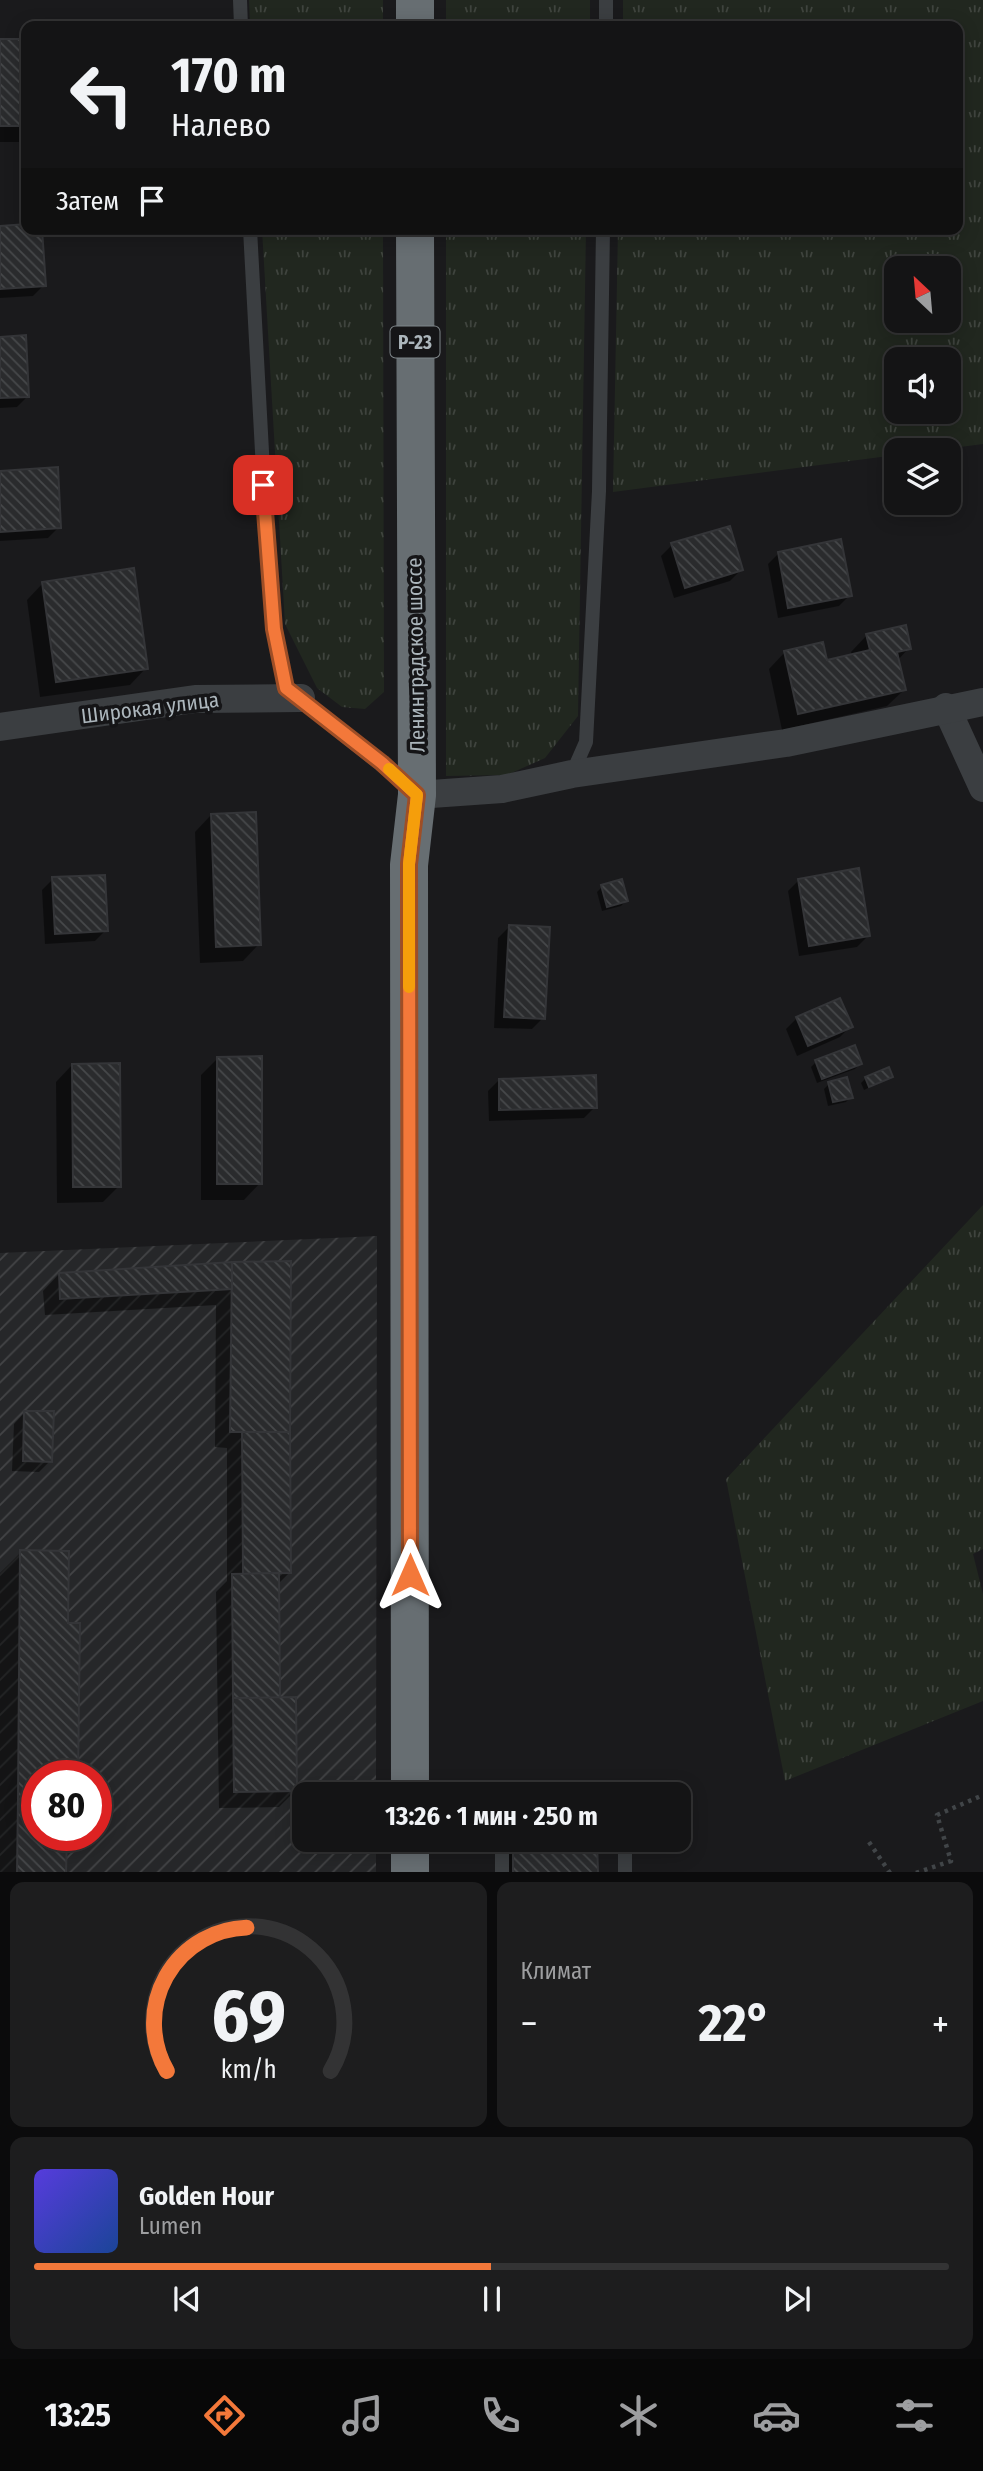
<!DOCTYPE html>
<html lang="ru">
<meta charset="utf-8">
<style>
:root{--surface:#141415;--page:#1d1d1e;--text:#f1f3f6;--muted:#9d9ea0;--line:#333334;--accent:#f3783a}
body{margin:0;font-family:"Fira Sans Condensed",sans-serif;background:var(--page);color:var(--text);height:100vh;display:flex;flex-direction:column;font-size:26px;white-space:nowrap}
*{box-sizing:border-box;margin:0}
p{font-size:23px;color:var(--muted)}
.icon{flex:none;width:38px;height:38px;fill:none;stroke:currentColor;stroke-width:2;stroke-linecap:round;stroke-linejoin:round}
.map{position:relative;height:1872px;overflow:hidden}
.sheet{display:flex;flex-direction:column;gap:10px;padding:10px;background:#0b0b0c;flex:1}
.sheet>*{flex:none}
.banner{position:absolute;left:21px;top:21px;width:942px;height:214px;border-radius:14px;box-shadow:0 4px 18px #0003,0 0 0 2px var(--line);background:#141415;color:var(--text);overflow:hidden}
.needle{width:46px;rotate:334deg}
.controls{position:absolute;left:884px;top:256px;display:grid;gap:14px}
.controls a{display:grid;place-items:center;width:77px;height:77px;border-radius:14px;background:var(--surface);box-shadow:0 4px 18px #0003,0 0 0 2px var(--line);font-size:35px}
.speed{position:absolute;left:21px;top:1760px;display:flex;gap:14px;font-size:35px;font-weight:700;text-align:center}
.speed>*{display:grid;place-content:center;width:91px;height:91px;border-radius:50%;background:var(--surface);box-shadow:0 4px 18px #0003,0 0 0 2px var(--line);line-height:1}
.speed .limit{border:10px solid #d22;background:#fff;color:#111}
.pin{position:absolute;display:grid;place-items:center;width:60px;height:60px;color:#fff;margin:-30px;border-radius:14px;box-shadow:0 4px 10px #0006}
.me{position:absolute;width:77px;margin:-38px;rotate:0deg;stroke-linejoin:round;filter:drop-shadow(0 0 5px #0008)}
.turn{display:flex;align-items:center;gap:24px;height:147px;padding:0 35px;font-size:32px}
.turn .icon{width:91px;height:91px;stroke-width:2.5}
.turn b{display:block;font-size:49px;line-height:60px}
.then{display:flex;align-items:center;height:66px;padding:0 35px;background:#0003;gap:14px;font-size:26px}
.big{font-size:52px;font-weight:700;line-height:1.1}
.sheet .card{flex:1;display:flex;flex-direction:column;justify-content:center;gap:10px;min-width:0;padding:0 24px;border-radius:14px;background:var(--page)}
.sheet .dial{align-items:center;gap:0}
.dial svg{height:182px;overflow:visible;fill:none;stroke:var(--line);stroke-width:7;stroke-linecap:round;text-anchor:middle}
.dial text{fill:var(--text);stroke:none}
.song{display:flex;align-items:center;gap:21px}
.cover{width:84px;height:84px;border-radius:10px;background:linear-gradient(135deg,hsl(250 70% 55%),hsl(220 70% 35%))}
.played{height:7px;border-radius:4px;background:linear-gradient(90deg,var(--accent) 50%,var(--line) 50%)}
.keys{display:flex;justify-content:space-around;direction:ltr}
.heat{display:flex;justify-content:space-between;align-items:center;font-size:38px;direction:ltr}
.sheet .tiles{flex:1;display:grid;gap:10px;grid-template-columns:1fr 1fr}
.card:last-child{grid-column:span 2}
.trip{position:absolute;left:292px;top:1782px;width:399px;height:70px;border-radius:14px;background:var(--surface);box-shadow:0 4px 18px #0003,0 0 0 2px var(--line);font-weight:700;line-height:70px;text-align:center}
.dock{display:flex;height:112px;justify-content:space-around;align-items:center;background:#080808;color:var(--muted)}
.dock .icon{width:49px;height:49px}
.dock .current{color:var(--accent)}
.dock b{font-size:32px;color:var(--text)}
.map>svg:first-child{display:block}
.industrial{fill:url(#industrial-furrows);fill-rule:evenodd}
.grass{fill:url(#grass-tufts);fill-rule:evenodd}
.shadow{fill:#0007}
.building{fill:url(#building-back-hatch);stroke:#343538;stroke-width:2}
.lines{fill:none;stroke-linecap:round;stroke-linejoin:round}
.path{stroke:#414548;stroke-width:4.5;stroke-dasharray:3.5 5;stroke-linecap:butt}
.lane{stroke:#3b3e41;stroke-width:14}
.street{stroke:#3b3e41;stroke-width:28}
.highway{stroke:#676e72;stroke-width:38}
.route-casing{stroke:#9e4e26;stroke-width:18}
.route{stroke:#f3783a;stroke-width:12}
.slow{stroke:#f59e0b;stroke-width:12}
.labels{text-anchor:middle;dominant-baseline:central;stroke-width:7;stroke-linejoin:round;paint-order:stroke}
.shield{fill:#151517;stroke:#7f868a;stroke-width:2}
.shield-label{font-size:19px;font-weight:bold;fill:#acb6bc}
.street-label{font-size:21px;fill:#acb6bc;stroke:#151517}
</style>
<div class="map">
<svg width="983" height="1873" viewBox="0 0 983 1873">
<defs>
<pattern id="industrial-furrows" width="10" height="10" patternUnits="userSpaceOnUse" patternTransform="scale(1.75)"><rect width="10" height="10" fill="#262729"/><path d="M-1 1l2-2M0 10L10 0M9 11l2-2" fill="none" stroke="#434446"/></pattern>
<pattern id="grass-tufts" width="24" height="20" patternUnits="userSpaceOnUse" patternTransform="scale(1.75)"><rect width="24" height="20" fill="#21271f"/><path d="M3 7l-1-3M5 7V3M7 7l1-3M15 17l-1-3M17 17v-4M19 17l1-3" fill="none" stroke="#3f443e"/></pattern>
<pattern id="building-back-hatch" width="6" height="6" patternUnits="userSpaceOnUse" patternTransform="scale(1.75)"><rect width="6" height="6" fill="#2a2b2d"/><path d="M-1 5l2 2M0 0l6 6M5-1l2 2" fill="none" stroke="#46484a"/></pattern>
</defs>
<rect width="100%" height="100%" fill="#1a1a1c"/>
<!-- industrial -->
<path class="industrial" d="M377,1236L376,1794H304V1839H376V1872H0V1253ZM37,1776H96V1836H37Z"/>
<!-- grass -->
<g class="grass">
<path d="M249,0H383V26H250Z"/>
<rect x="446" y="0" width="144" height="26"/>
<path d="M623,0H983V444L937,450H896V455L613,492L618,229H957V26H623ZM896,268H948V320H896ZM896,359H948V411H896Z"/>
<path d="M262,229H383L384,692L365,709L342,707L317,688L285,624Z"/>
<path d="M446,229H586L578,716L545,758L507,775L446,776Z"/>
<path d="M983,1205V1549L973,1554L983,1594V1701L785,1781L726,1479Z"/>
</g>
<!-- shadow -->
<g class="shadow">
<path d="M0,41H26L25,142H0Z"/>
<path d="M26,225L44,285L33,296L0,298V227Z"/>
<path d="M0,339L28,396L17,407L0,408Z"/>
<path d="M0,472L59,527L48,538L0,541Z"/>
<path d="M672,545L741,570L730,581L674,598L661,556Z"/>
<path d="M779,553L850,595L839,606L778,618L768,564Z"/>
<path d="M43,583L146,668L130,685L40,697L27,600Z"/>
<path d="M867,635L909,648L897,661L904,690L887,706L782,730L769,669L785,652L825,662L852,656L851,652Z"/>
<path d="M211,815L259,944L243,961L200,963L195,832Z"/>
<path d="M53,879L106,930L95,941L45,944L42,890Z"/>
<path d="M799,880L868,936L857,947L799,956L788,891Z"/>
<path d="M602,887L626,901L621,906L602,911L597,892Z"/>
<path d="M509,927L543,1018L532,1029L494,1028L498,938Z"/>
<path d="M797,1018L851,1026L840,1037L797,1056L786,1029Z"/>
<path d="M218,1058L260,1183L244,1200H201V1075Z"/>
<path d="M816,1062L860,1064L855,1069L817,1083L811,1067Z"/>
<path d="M72,1065L119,1186L103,1202L57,1203L56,1082Z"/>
<path d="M891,1077L864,1090L861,1083L866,1078Z"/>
<path d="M499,1080L595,1107L584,1118L489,1121L488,1091Z"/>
<path d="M829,1084L851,1097L846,1102L828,1106L824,1089Z"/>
<path d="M289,1263V1573L278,1584V1699L296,1790L279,1807L219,1808L216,1592L227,1581V1448L215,1447L216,1305L45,1315L43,1291L59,1274Z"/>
<path d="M25,1412L50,1461L39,1472L12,1471L14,1424Z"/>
<path d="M21,1552L67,1625H78L77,1776H37V1836H65L64,1873H0V1573Z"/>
<path d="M514,1839L596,1873H498V1856Z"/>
</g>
<!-- building -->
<g class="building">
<rect x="0" y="39" width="26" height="87"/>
<path d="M26,224V229H42L46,286L0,289V226Z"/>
<path d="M26,335L29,397L0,398V337Z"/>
<path d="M58,467L61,528L0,532V471Z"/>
<path d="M730,526L743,570L685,588L671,543Z"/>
<path d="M841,539L852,596L788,608L778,552Z"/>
<path d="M134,568L148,669L56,682L42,582Z"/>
<path d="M906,625L911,649L897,652L906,690L798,714L784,651L823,642L827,660L870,650L866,634Z"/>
<path d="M256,812L261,945L216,947L211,814Z"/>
<path d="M859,868L870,936L809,946L798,879Z"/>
<path d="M105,875L108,931L55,934L52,877Z"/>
<path d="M622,879L628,901L607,907L601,885Z"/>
<path d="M509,925L550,927L545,1019L504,1017Z"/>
<path d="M840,998L853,1027L808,1046L796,1017Z"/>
<path d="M855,1045L862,1064L822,1079L815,1060Z"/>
<path d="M262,1056V1184H217V1057Z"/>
<path d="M120,1063L121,1187H73L72,1064Z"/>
<path d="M889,1067L893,1077L869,1087L865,1077Z"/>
<path d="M596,1075L597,1108L499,1110V1079Z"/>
<path d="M847,1077L853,1098L833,1102L828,1082Z"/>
<path d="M291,1261L290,1432H230L232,1262Z"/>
<path d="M232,1262V1289L60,1299L59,1273Z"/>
<path d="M24,1411H54L52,1462L23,1461Z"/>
<path d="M242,1432H290L291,1573L243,1574Z"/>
<path d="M20,1550L69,1551L68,1623H80L78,1776H37V1800L18,1799Z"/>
<path d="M279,1573L280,1698H233L232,1574Z"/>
<path d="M296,1697L297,1791L234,1792L233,1698Z"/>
<path d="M18,1799L37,1800V1836H67L66,1873H17Z"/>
<path d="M513,1839H597L598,1873H513Z"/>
</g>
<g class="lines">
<!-- path -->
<g class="path">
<path d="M869,1842L890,1873"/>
<path d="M916,1873L951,1861L937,1815L983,1795"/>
</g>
<!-- lane -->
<g class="lane">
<path d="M240,0L241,26"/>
<path d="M606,26V0"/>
<path d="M250,229L268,563L274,629L286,689L411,789"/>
<path d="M572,774L586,742L599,491L603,229"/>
<path d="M502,1839V1873"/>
<path d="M625,1873V1839"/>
</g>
<!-- street -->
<g class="street">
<path d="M946,707L983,788"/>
<path d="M0,727L195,699L301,698"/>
<path d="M417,795L502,789L572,774L786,743L983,702"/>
</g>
<!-- highway -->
<g class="highway">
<path d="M415,26V0"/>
<path d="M410,1794L409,865L417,795L415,229"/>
<path d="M410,1839V1873"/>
</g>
</g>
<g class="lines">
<!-- route casing -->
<g class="route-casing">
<path id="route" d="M263,485L274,629L286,688L382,763L417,795L409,864L410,1575"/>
</g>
<!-- route -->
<use href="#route" class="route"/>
<!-- slow -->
<path class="slow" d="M389,769L417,795L409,864V987"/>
</g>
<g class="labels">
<!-- shield labels -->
<rect class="shield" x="390.5" y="326.5" width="49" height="31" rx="5"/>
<g class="shield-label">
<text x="415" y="342">Р-23</text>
</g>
<!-- street labels -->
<g class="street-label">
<text transform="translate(416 655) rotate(-91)">Ленинградское шоссе</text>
<text transform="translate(150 708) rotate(-7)">Широкая улица</text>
</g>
</g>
</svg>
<div class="controls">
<a><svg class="needle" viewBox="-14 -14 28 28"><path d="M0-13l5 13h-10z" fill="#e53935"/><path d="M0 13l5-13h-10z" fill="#9d9ea0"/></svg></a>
<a><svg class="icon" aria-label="sound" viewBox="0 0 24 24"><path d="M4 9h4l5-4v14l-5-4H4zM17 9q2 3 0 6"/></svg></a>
<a><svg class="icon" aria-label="layers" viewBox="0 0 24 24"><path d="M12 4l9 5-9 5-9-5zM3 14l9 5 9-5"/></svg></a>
</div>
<div class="speed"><div class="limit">80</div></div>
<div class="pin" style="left:263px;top:485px;background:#d93025"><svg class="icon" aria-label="arrive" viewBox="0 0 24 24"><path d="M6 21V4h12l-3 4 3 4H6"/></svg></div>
<svg class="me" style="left:410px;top:1575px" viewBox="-20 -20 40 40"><path d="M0-17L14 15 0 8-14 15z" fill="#f3783a" stroke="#fff" stroke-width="4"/></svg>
<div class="trip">13:26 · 1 мин · 250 m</div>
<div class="banner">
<div class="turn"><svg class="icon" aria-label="left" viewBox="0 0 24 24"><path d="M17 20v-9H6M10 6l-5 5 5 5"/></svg><div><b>170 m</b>Налево</div></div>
<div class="then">Затем<svg class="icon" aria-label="arrive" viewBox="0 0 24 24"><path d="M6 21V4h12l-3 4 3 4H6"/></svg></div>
</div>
</div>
<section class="sheet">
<div class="tiles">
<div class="card dial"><svg viewBox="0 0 100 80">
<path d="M14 69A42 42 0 1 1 86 69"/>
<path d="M14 69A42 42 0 0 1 49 6" stroke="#f3783a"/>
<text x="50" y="56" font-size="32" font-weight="700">69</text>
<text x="50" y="72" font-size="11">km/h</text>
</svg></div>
<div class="card"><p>Климат</p>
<div class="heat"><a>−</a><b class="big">22°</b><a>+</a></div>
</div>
<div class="card">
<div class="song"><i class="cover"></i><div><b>Golden Hour</b><p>Lumen</p></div></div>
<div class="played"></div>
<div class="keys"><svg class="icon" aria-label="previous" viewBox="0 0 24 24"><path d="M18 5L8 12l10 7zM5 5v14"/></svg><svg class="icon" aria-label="pause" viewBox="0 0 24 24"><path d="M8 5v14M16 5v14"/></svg><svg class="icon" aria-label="next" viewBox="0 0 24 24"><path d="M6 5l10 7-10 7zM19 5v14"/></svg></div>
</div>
</div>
</section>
<nav class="dock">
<b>13:25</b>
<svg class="icon current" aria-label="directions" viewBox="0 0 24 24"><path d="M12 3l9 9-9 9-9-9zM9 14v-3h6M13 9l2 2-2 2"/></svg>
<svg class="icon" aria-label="music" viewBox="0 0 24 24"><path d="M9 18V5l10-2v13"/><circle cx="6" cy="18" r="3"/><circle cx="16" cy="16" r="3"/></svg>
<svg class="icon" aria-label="phone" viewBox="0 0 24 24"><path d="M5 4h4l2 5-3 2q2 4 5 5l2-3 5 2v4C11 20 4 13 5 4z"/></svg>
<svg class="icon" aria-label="climate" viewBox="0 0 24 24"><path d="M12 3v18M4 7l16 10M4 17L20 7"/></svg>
<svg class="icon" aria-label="car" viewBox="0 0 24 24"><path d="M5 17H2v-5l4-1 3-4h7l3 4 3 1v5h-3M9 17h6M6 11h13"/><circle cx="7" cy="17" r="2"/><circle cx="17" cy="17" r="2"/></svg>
<svg class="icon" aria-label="filters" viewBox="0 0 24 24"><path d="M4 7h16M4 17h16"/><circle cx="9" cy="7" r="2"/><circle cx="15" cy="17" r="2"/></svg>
</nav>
